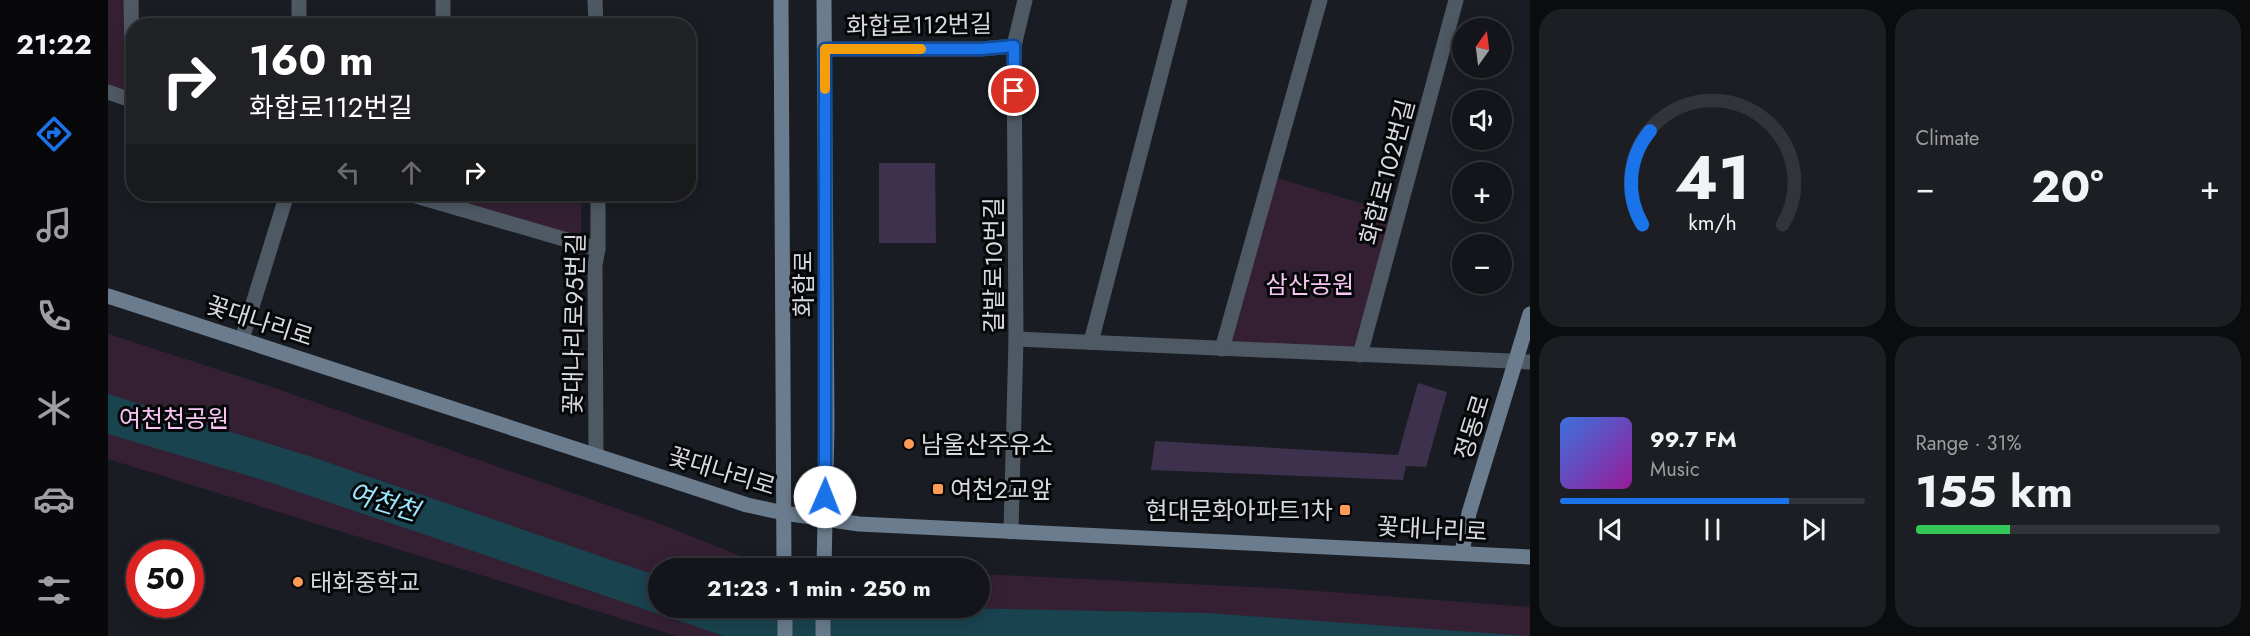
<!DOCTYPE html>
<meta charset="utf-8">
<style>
:root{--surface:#14151a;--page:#1d1e23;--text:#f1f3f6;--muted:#9d9fa2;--line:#333439;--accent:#1a73e8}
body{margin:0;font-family:Jost,"Noto Sans KR",sans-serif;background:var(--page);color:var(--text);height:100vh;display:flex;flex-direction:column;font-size:22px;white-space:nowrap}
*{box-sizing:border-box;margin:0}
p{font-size:20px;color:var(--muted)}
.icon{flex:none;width:33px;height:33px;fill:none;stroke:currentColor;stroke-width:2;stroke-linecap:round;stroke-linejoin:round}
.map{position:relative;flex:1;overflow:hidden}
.drawer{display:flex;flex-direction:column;gap:9px;padding:9px;background:#0b0c0e;width:720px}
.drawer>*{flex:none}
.top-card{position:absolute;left:18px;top:18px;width:570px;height:183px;border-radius:24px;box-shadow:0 3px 15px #0003,0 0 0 2px var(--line);background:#202124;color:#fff;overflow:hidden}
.needle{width:39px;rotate:14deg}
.fabs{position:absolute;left:1344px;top:18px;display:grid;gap:12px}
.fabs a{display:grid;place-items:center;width:60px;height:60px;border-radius:50%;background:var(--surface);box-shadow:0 3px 15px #0003,0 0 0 2px var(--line);font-size:30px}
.speed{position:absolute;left:18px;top:540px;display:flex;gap:12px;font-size:30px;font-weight:700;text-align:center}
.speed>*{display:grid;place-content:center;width:78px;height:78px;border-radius:50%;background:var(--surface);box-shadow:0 3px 15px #0003,0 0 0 2px var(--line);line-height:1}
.speed .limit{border:9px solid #d22;background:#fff;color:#111}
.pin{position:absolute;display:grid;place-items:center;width:51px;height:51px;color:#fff;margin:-26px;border:3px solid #fff;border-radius:50%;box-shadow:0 2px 6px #0007}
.me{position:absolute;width:66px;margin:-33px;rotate:1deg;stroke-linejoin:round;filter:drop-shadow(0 0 4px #0008)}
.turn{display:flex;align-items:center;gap:21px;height:126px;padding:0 24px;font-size:27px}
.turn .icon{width:78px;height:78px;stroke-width:2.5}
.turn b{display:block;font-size:42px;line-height:51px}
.lanes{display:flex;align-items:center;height:57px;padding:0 24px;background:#0003;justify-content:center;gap:30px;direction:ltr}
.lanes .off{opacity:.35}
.big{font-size:45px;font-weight:700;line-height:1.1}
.drawer .tile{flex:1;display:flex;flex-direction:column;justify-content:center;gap:9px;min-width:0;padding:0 21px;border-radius:24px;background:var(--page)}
.drawer .dial{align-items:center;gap:0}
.dial svg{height:156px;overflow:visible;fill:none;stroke:var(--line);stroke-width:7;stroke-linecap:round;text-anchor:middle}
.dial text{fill:var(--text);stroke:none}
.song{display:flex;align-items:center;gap:18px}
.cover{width:72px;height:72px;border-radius:9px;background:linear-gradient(135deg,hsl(220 70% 55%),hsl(300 70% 35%))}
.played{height:6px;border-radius:3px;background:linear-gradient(90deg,var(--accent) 75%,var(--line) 75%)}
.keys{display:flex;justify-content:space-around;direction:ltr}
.heat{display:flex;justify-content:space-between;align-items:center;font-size:33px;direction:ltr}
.charge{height:9px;border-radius:4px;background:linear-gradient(90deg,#34c759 31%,var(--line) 0)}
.drawer .tiles{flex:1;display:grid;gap:9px;grid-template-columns:repeat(2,1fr)}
.trip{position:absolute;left:540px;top:558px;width:342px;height:60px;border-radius:30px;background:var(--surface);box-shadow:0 3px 15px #0003,0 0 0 2px var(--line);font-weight:700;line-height:60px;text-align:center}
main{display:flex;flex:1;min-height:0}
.tab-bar{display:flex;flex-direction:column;width:108px;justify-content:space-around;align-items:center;background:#08080a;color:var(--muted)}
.tab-bar .icon{width:42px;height:42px}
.tab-bar .selected{color:var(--accent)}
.tab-bar b{font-size:27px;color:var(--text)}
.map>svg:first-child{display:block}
.green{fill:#342032}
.water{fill:#19434f}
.building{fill:#3d314d}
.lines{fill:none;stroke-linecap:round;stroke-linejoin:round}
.street{stroke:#4e5964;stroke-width:15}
.secondary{stroke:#6a7c8d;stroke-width:15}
.route-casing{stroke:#114b97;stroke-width:15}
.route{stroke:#1a73e8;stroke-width:10}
.slow{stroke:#f59e0b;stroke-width:10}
.poi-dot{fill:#fe9c57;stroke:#060709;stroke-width:2}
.labels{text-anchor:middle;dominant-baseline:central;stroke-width:6;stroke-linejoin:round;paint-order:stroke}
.street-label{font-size:24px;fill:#d8d9de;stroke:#060709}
.park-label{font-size:24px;fill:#f7c5f1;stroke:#060709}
.poi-label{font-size:24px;fill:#d8d9de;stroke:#060709;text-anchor:start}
.water-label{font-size:26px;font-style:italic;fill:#9ce6fd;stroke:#060709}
</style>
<main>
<nav class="tab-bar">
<b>21:22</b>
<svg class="icon selected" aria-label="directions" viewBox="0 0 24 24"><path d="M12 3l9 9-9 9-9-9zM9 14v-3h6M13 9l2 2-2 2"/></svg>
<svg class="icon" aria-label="music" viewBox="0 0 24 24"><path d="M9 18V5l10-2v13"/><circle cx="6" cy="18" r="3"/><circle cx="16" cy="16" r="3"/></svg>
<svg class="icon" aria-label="phone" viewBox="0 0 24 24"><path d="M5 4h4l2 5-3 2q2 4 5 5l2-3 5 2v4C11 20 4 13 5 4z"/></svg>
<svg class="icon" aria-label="climate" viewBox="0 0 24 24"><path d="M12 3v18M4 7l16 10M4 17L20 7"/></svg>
<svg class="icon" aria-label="car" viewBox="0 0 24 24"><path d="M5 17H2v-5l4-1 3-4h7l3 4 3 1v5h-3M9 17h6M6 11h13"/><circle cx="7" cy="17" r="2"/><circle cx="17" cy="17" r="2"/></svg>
<svg class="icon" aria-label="filters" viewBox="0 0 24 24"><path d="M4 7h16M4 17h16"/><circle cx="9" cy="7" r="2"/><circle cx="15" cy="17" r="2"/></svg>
</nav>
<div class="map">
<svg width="1422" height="636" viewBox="0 0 1422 636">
<rect width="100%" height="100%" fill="#1a1c23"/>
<!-- green -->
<g class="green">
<path d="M0,0H23L25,93L0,86Z"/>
<path d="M1169,178L1286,213L1248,349L1122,344Z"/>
<path d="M328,194H473V243L328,201Z"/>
<path d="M0,334L161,386L550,523L648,562L769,568H550V608H872V574L1183,589L1422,607V636H569L0,459Z"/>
</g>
<!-- water -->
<path class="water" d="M0,394L204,457L550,576V608H849L1099,613L1422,636H616L158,481L0,434Z"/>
<!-- building -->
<g class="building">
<path d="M771,163H827L828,243H771Z"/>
<path d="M1310,383L1339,392L1318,467L1298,466L1295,480L1043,470L1047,441L1290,455Z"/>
</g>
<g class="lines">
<!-- street -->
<g class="street">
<path d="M23,0L25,101"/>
<path d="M191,0V26"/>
<path d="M487,0L488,26"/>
<path d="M335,26V0"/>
<path d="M717,49H873L906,46"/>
<path d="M0,92L26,101"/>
<path d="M301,194L490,249"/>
<path d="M134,339L179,194"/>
<path d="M908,339L1422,362"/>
<path d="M983,342L1072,0"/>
<path d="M1114,349L1212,0"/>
<path d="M1252,355L1348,0"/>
<path d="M488,455L487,265L490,249V194"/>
<path d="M903,532L908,339L906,46L917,0"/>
</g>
<!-- secondary -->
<g class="secondary">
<path d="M673,0L676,568"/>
<path d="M0,296L639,505L676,513L751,524L1422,557"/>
<path d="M1354,553L1361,513L1422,314"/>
<path d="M716,568L719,426L716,0"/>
<path d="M677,608V636"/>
<path d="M715,636V608"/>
</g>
</g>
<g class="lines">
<!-- route casing -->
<g class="route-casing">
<path id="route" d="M717,497V49H873L906,46V91"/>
</g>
<!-- route -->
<use href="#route" class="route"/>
<!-- slow -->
<path class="slow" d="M717,89V49H813"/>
</g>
<!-- markers -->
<g class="poi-dot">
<circle cx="801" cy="444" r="6"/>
<rect x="824" y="483" width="12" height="12" rx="3"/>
<rect x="1231" y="504" width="12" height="12" rx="3"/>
<circle cx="190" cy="582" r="6"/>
</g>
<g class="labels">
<!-- street labels -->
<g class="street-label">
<text transform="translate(811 25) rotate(-1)">화합로112번길</text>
<text transform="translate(1279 172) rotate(-75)">화합로102번길</text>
<text transform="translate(885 265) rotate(-90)">갈밭로10번길</text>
<text transform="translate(695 284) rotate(-90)">화합로</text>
<text transform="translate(152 321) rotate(18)">꽃대나리로</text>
<text transform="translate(466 324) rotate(-89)">꽃대나리로95번길</text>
<text transform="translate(1364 427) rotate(-73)">정동로</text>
<text transform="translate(614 471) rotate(17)">꽃대나리로</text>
<text transform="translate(1324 529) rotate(3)">꽃대나리로</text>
</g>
<!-- park labels -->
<g class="park-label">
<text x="1202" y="284">삼산공원</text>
<text x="66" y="418">여천천공원</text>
</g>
<!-- poi labels -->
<g class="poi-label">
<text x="813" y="444">남울산주유소</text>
<text x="842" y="489">여천2교앞</text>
<text x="1225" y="510" text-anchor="end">현대문화아파트1차</text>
<text x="202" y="582">태화중학교</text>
</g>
<!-- water labels -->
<g class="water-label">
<text transform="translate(276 502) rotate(17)">여천천</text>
</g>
</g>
</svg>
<div class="fabs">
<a><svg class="needle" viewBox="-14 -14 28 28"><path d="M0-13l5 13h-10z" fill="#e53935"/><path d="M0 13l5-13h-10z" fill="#9d9fa2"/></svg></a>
<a><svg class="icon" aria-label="sound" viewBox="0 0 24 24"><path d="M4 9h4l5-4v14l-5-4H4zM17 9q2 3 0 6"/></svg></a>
<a>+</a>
<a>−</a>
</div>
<div class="speed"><div class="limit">50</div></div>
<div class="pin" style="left:906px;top:91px;background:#d93025"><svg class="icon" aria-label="arrive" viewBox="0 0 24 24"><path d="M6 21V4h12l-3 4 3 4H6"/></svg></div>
<svg class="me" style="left:717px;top:497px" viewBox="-20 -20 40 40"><circle r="19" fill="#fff"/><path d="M0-13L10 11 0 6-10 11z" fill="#1a73e8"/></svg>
<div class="trip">21:23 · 1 min · 250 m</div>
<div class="top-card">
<div class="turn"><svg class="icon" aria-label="right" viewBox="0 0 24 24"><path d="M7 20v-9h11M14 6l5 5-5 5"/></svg><div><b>160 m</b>화합로112번길</div></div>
<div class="lanes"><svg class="icon off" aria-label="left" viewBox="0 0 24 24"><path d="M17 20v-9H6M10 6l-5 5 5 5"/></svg><svg class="icon off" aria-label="ahead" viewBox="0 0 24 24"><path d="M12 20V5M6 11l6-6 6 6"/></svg><svg class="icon" aria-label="right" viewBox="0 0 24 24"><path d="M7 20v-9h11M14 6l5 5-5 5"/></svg></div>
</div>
</div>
<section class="drawer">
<div class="tiles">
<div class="tile dial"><svg viewBox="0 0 100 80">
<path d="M14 69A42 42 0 1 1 86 69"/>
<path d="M14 69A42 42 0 0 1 18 21" stroke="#1a73e8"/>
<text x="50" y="56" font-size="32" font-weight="700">41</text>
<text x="50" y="72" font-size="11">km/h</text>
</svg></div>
<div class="tile"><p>Climate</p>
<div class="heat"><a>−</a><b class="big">20°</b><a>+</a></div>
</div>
<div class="tile">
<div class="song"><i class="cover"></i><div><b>99.7 FM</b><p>Music</p></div></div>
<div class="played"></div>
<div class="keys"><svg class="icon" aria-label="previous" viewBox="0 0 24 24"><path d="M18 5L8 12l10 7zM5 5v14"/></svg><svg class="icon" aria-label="pause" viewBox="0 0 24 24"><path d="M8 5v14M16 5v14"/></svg><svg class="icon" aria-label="next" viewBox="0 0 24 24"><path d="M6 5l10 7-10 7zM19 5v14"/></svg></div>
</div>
<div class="tile"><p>Range · 31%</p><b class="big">155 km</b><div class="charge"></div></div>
</div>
</section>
</main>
